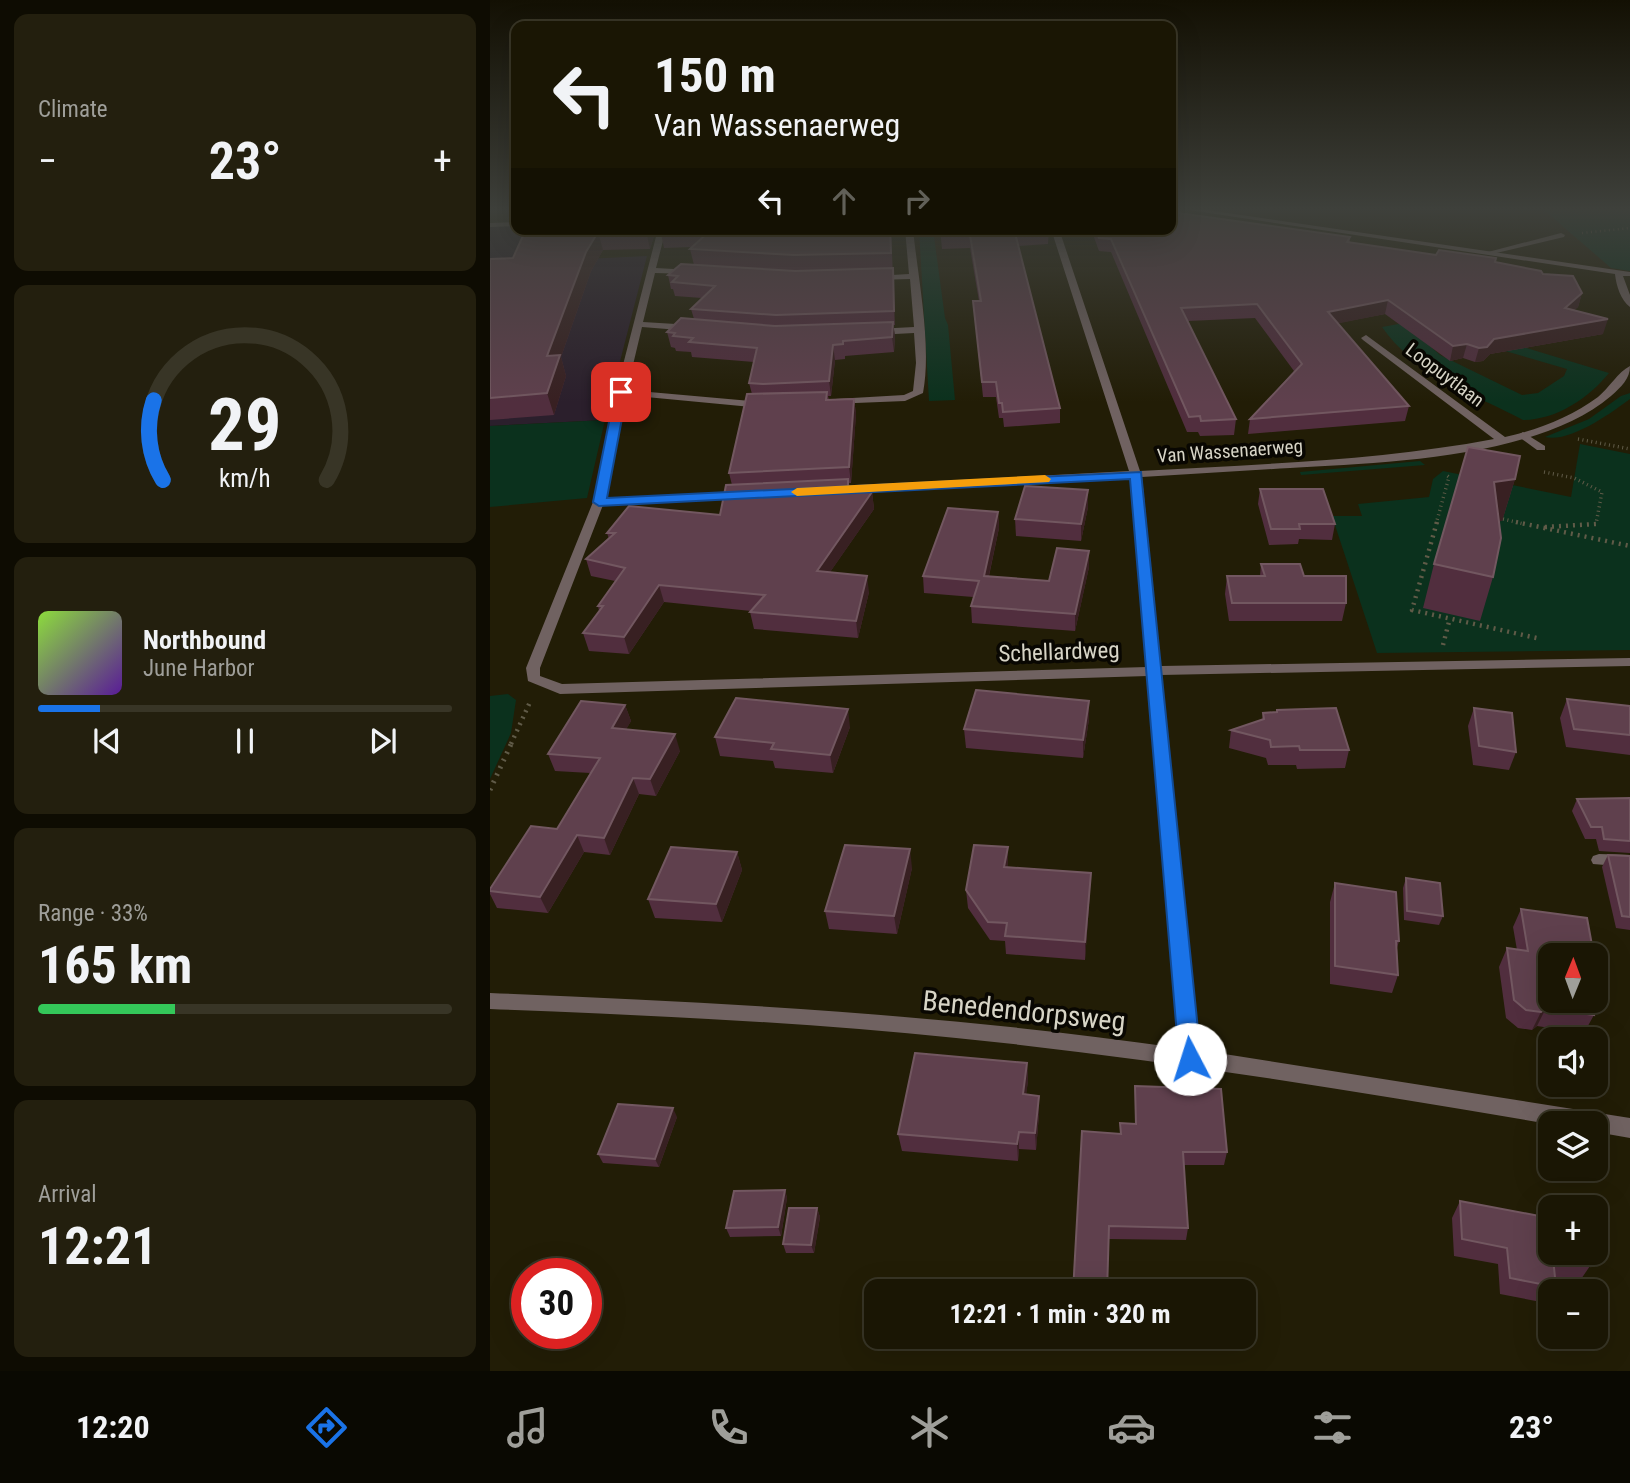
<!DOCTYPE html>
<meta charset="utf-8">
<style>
:root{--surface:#1a1604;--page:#231f0e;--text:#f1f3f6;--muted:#9f9f9a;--line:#383526;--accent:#1a73e8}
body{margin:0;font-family:"Roboto Condensed",sans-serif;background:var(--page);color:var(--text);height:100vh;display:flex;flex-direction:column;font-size:26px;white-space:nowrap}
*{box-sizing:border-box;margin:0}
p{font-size:23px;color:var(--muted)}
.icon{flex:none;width:38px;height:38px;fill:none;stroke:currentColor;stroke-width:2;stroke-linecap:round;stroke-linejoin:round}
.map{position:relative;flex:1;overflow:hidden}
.details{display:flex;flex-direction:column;gap:14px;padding:14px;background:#0e0c02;width:490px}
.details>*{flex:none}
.guide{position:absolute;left:21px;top:21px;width:665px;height:214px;border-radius:14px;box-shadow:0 7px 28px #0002,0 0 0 2px var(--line);background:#1a1604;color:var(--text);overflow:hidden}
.needle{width:46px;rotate:1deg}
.tools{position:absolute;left:1048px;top:943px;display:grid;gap:14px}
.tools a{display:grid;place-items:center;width:70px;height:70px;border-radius:14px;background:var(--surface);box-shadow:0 7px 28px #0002,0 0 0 2px var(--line);font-size:35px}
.speed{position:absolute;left:21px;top:1258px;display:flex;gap:14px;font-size:35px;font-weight:700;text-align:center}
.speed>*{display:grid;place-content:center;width:91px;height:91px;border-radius:50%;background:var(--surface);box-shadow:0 7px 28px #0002,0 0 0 2px var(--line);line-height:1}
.speed .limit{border:10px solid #d22;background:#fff;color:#111}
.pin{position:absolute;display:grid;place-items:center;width:60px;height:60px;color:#fff;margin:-30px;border-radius:14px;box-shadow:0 4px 10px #0006}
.me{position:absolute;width:77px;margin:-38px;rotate:355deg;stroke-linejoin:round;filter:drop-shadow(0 0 5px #0008)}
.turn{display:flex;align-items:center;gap:24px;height:147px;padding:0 28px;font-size:32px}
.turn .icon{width:91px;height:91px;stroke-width:2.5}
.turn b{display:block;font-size:49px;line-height:60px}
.lanes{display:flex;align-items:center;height:66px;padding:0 28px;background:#0003;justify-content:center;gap:35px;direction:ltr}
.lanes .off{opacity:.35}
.big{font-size:52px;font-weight:700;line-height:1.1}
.details .card{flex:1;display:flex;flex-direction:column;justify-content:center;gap:10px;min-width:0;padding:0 24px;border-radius:14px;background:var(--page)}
.details .dial{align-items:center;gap:0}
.dial svg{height:182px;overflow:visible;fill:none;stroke:var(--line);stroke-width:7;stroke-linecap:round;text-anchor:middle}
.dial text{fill:var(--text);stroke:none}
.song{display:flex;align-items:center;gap:21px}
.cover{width:84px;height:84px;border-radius:10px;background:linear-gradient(135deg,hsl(90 70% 55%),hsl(270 70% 35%))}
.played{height:7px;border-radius:4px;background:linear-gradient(90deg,var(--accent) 15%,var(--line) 15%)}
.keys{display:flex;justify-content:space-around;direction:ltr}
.heat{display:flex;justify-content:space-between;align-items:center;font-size:38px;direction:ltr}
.charge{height:10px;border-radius:5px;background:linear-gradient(90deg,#34c759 33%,var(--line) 0)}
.trip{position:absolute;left:374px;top:1279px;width:392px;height:70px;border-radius:14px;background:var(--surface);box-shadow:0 7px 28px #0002,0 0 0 2px var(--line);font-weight:700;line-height:70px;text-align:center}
.dock{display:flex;height:112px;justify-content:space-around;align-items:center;background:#0a0902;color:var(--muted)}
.dock .icon{width:49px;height:49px}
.dock .current{color:var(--accent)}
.dock b{font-size:32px;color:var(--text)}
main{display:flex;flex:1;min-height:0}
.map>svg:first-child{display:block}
.education{fill:#2b1f2c}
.green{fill:#0b311d}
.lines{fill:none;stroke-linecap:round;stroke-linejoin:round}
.path-far3{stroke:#605b48;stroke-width:2.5;stroke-dasharray:1 3.5;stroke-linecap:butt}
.path-far2{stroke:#605b48;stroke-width:3.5;stroke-dasharray:1 3.5;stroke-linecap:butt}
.path-far1{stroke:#605b48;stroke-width:4.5;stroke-dasharray:2 5;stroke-linecap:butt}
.path{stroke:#605b48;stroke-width:5;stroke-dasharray:2 6;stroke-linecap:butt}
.lane{fill:#706261;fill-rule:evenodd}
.street{fill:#706261;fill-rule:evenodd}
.wall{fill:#512e3e}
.shaded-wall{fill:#382022}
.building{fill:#5f404d;stroke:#725760;stroke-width:2}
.route{fill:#1a73e8;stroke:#114b97;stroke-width:2}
.slow{fill:#f59e0b}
.labels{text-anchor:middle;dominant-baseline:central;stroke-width:7;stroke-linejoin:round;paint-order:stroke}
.far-street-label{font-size:19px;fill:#d7d4c6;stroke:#090702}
.street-label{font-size:23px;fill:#d7d4c6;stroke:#090702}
.near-street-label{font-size:28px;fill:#d7d4c6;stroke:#090702}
</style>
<main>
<section class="details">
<div class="card"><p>Climate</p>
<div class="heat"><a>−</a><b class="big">23°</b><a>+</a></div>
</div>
<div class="card dial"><svg viewBox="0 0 100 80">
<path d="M14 69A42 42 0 1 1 86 69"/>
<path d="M14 69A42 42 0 0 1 10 34" stroke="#1a73e8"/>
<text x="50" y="56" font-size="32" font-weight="700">29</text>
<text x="50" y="72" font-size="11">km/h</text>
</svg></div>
<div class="card">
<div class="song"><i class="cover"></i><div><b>Northbound</b><p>June Harbor</p></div></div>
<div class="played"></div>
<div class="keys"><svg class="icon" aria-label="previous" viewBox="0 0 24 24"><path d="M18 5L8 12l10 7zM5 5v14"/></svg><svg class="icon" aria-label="pause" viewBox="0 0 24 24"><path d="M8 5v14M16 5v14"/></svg><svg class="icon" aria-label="next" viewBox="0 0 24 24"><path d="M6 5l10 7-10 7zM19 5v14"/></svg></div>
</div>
<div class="card"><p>Range · 33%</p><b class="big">165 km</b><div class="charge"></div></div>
<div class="card"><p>Arrival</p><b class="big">12:21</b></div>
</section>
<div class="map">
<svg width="1140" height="1371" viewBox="0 0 1140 1371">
<rect width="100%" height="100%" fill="#221d06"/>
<!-- education -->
<path class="education" d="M26,225V229H48L32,262L157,256L115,420L0,426V226Z"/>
<!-- green -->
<g class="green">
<path d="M1054,210H1140V271L1121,268Z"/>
<path d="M429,229H443L455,318L458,325L465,400L439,401Z"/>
<path d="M914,323L950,355L1032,395L1048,393L1074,376L1077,369L1005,348L1010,340L1119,373C1099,398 1066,420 1033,420C986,395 923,373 892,327Z"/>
<path d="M1140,393V399C1121,413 1080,443 1055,437L1099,419L1131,396Z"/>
<path d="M115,420L97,498L0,507V426Z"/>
<path d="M1090,444L1140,454V650L887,653L842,516H872L868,504L939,497L943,479L953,471L1081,497Z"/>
<path d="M930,461L935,465L811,475L810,472Z"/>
<path d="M18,694L26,700L21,733L0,779V696Z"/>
</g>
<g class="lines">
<!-- path-far3 -->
<path class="path-far3" d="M1092,233L1140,228"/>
<!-- path-far2 -->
<g class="path-far2">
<path d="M1088,439L1140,449"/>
<path d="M1054,472L1084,478L1112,492L1106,524"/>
<path d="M1013,519L1034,524"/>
<path d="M946,524L959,477L955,474"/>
</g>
<!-- path-far1 -->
<g class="path-far1">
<path d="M947,522L922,610L1051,639"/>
<path d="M1026,522L1140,546"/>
<path d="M1055,527L1106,524V522"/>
<path d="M953,645L960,618"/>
<path d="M21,744L40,702"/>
</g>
<!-- path -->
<path class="path" d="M0,790L22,742"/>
<!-- lane -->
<g class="lane">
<path d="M1071,233L1075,235L1074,237L1002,254L998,252Z"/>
<path d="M1033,432L1055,446V450H1047L1029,437L1028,435Z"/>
<path d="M1109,854L1140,855V867L1103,864L1101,860L1103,856Z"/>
</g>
<!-- street -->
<g class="street">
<path d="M699,210H717L1140,272V276H1133L1140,295V307C1131,301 1126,285 1125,274Z"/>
<path d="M26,222V226L0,227V223Z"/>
<path d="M168,229H176L166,268L201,270L205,272L201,274L165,273L153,322L202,325L207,328L202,331L152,327L137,390L272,402L277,405L272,408L135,395L115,498L251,492L257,495L251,498L113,505L50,668V676L72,684L657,667L641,478L341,493L335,490L341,487L639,471L561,229H569L650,471C768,464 888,461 1004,439L873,340L871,338L876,335L1015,437C1048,430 1081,417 1108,397C1119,388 1128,372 1140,366C1140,379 1131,387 1121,396C1048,458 894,463 800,468C751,471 701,474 652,477L671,666L1140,658V666L671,675L709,1050L1140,1118V1138L1106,1132V1124H1060C863,1091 666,1058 466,1038C311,1022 155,1015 0,1009V993C231,1002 461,1015 689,1048L658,676L70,694L38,681L36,668L103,502L126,392Z"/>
<path d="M415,229H423C428,279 442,345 433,393L415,401L341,404V400L345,399L414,395L423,391L426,363L424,333L386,335L381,332L386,329L424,327L420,279L385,280L381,278L385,276L419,274Z"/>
</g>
</g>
<!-- wall -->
<g class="wall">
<path d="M688,213L860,237V243L946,255L1005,262L1053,274L1092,293L1088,307L1084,310L1113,334L1000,354L993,361L985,362L973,358L960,361L895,314L848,323L919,406L915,421L758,434L760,419L804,371L765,318L698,321L746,419L744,435L710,436L708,432H697L621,252L609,251L601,229H681Z"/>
<path d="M36,229H166L160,249L113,250L101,271L71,357L76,376L64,415L0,420V259L23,258Z"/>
<path d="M170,229H401L405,325H403L405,336L404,352L355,356V359L345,360L341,396H338L339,400L364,399L366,414L361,483H359L360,491L382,492L384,509L340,572L379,592L368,638L264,629L260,612L261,611L174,602L139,654L99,651L93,633L109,611L108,606L125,581L101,576L96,559L119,539L117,533L230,515L242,485L239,473L262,394L259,383L264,362L202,357L201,352L186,351L185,348L181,347L177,332L204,319L201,309L212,298L185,296L183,289H181L178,275L204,265L200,249L202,247L174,248Z"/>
<path d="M450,229H559L558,244L528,246L570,408V423L514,427L513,418H509L506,397H493L483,301H489L480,248L452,249Z"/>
<path d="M1025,479L1012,521H1009L1003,577L990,621L933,608L944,564Z"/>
<path d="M770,489L845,524L842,540L809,539L808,544L779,545L768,504Z"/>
<path d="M598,507L591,541L526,536L525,519Z"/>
<path d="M508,512L509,528L499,576L559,581L599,551V567L585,631L482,623L481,606L483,597L434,593L433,576Z"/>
<path d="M771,564L814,576L856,603L852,621H739L735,594L737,576H770Z"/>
<path d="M1077,699L1140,706V755L1076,747L1070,718Z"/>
<path d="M599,701V719L593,758L476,748L474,729Z"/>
<path d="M135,705L141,721L136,729L190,751L166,796L149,794L120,855L94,852L58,913L7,908L0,894V889L67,829L100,773L65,771L58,754Z"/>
<path d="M984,708L1026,752L1019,770L983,765L978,726Z"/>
<path d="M787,710L859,750L855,768L807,769L806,765H778L776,758L739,748L741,730L772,720L773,713L786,712Z"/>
<path d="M360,727L343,773L285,768L283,761L230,756L225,737Z"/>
<path d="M1140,798V853L1109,851L1106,839H1095L1082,811L1087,799Z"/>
<path d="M247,852L252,870L232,922L165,918L158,899Z"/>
<path d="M1118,855L1140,856V930L1126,928L1112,867Z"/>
<path d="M422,868L407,934L339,929L335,911Z"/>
<path d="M916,878L953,916L949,925L914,920L913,888Z"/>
<path d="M845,883L909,941L907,948L908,975L902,993L840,984V902Z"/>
<path d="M476,890L600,891L595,960L516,954L515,941L500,940L478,908Z"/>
<path d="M1031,909L1060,956L1104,1015L1094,1033L1047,1026L1042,1030L1028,1028L1016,1018L1009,967L1017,948L1027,950L1023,927Z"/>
<path d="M537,1063L538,1081L536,1094L549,1114L546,1150L529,1149L528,1161L412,1151L408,1134Z"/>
<path d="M645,1086L737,1152L734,1165H694L698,1228L696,1240L619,1239L583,1292L630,1134V1123L645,1124Z"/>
<path d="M187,1117L169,1167L113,1163L108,1154Z"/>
<path d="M295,1190L297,1198L291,1236L240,1237L236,1228Z"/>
<path d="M970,1201L1100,1266L1089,1282L1065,1277L1066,1287L1063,1292H1060V1296L1056,1303L1010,1294L1008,1264L964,1256L962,1218Z"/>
<path d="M327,1208L330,1217L324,1253H296L293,1244Z"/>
</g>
<!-- shaded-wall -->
<g class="shaded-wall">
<path d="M156,229H166L160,249L156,231Z"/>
<path d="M108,232L113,250L101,271L71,357L76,376L64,415L57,393V356L96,252Z"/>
<path d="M403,268L404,282L405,325L404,311Z"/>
<path d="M1092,293L1088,307L1070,322L1075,308Z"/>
<path d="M898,300L895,314L836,326L838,312Z"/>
<path d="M1118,319L1113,334L1000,354L993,361L985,362L989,348L1004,339Z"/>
<path d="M403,322L405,336L404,352L402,337Z"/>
<path d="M977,344L973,358L960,361L963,346Z"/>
<path d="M343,345L345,360L341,396L339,381Z"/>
<path d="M364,399L366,414L361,483L359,467Z"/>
<path d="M1025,479L1012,521L992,524L1004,482Z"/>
<path d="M598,490V507L591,541V524Z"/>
<path d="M382,492L384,509L329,588L327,571Z"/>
<path d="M508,512L509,528L495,593L494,576Z"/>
<path d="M599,551V567L585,631V614Z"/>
<path d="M377,576L379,592L368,638L366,621Z"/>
<path d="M169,585L174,602L139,654L134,637Z"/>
<path d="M599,701V719L593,758V740Z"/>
<path d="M135,705L141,721L128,744L122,728Z"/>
<path d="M358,709L360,727L343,773L340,755Z"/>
<path d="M185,734L190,751L166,796L160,779Z"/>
<path d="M143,778L149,794L120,855L114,838Z"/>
<path d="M87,835L94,852L58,913L50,897Z"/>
<path d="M518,847V865L515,885L514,867Z"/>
<path d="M420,849L422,868L407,934L404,916Z"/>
<path d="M247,852L252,870L232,922L226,904Z"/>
<path d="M601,873L600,891L595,960V942Z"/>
<path d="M1056,1008L1047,1026L1042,1030L1051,1012Z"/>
<path d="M537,1063L538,1081L534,1112L533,1094Z"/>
<path d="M549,1096V1114L546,1150L545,1133Z"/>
<path d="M183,1108L187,1117L169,1167L165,1159Z"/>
<path d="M529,1132V1149L528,1161L527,1144Z"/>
<path d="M295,1190L297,1198L291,1236L288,1227Z"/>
<path d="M327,1208L330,1217L324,1253L321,1245Z"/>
</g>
<!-- building -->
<g class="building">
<path d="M681,210H689L688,213L860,237L857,242L946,255L949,250L1006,258L1005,262L1051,271L1053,274L1083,276L1092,293L1075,308L1118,319L1004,339L997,347L989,348L977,344L963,346L898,300L838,312L919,406L760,419L812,364L767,304L691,308L746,419L711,421L710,416L699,417L621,239L609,238L606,229H681Z"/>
<path d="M36,229H156V231L108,232L96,252L57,356L70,355L57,393L0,398V259L23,258Z"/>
<path d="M222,229H400L401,253L304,255L200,249Z"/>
<path d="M451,229H558V231L525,233L570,408L513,412L512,403H509L506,382H492L483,301H491L480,235L451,236Z"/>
<path d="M191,264L305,271L403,268L404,311L286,315L201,309L225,286L182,282L188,276L178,275Z"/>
<path d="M191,318L285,326L403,322L402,337L353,341V344L343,345L339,381L273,384L259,383L267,348L199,342L203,338L183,336L185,333L177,332Z"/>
<path d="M337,392L336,400L364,399L359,467L239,473L257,394Z"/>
<path d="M978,447L1030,456L1025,479L1004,482L1011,538L1003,577L944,564Z"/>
<path d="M358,479V491L382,492L327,571L377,576L366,621L260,612L275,595L169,585L134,637L93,633L113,606H108L135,568L96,559L125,533H117L139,506L230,515L236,485Z"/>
<path d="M535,486L598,490L591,524L525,519Z"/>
<path d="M770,489H833L845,524H809L810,529H781Z"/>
<path d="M458,508L508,512L494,576L559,581L567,548L599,551L585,614L481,606L489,581L433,576Z"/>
<path d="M771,564H810L814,576H856V603H742L737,576H775Z"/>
<path d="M486,690L599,701L593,740L474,729Z"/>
<path d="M246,698L358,709L340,755L281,749L284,743L225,737Z"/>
<path d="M1077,699L1140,706V735L1084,729Z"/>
<path d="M91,701L135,705L122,728L185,734L160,779L143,778L114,838L87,835L50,897L0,891V889L41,826L67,829L110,758L58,754Z"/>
<path d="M846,708L859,750H810L809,746L781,747L780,740L741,730L774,719L773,713L787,712V710Z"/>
<path d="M984,708L1022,713L1026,752L989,746Z"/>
<path d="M1140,798V841L1114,839L1112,827H1101L1087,799Z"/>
<path d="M355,845L420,849L404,916L335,911Z"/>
<path d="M484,845L518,847L514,867L601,873L595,942L515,936L517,923L498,922L476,890Z"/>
<path d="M181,847L247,852L226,904L158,899Z"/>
<path d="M1118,855L1140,856V917L1132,916Z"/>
<path d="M916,878L950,883L953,916L917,911Z"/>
<path d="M845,883L906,892L909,941H906L908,975L845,966Z"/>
<path d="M1031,909L1097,918L1104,956H1060V1001H1101L1104,1015L1056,1008L1051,1012L1036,1010L1024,1000L1017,948L1038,951Z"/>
<path d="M1106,965L1109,979L1106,978Z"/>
<path d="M425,1053L537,1063L533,1094L549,1096L545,1133L529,1132L527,1144L408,1134Z"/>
<path d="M645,1086L731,1089L737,1152H693L698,1228L619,1226L617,1292H583L592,1131L631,1134L630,1123L646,1124Z"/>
<path d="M128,1104L183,1108L165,1159L108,1154Z"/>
<path d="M295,1190L288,1227L236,1228L244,1191Z"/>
<path d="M970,1201L1060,1218V1253H1098L1100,1266L1063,1258L1066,1287L1020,1278L1017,1248L972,1239Z"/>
<path d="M299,1208H327L321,1245L293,1244Z"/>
</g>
<!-- sky -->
<linearGradient id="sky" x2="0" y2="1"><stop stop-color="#131003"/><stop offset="0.52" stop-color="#3e403b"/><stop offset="1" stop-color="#3e403b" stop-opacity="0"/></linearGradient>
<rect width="1140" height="402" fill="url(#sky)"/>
<!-- route -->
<path class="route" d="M131,389L137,392L117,498L651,472L711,1059L708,1066L700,1069L692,1066L689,1059L640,479L109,506L103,502L125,392Z"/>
<!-- slow -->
<path class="slow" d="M555,475L561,479L559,482L307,496L301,492L307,488Z"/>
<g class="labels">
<!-- far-street labels -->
<g class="far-street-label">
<text transform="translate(955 375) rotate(37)">Loopuytlaan</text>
<text transform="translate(740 451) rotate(-4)">Van Wassenaerweg</text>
</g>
<!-- street labels -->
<g class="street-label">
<text transform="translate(569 652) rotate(-2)">Schellardweg</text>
</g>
<!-- near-street labels -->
<g class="near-street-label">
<text transform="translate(534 1011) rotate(6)">Benedendorpsweg</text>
</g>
</g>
</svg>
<div class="tools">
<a><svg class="needle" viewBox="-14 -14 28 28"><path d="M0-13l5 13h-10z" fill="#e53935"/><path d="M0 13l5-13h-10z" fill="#9f9f9a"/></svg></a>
<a><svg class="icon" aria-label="sound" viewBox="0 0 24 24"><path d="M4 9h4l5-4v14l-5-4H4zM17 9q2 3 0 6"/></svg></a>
<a><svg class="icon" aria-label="layers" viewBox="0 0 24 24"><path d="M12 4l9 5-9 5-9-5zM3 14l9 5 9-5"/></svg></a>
<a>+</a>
<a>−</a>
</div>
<div class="speed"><div class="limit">30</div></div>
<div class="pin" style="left:131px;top:392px;background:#d93025"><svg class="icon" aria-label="arrive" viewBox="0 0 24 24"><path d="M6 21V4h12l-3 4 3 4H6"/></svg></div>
<svg class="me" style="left:700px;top:1059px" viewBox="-20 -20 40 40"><circle r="19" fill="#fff"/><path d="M0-13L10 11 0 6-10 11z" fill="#1a73e8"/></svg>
<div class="trip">12:21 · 1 min · 320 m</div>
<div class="guide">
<div class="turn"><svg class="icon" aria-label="left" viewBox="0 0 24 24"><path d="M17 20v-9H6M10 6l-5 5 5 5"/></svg><div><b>150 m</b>Van Wassenaerweg</div></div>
<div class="lanes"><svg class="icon" aria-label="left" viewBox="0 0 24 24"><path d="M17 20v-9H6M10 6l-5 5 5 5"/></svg><svg class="icon off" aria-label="ahead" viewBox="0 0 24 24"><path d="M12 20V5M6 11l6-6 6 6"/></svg><svg class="icon off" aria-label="right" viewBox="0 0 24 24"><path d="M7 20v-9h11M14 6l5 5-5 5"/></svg></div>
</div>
</div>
</main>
<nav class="dock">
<b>12:20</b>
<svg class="icon current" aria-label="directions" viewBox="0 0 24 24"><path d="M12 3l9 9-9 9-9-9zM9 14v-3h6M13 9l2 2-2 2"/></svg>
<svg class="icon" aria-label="music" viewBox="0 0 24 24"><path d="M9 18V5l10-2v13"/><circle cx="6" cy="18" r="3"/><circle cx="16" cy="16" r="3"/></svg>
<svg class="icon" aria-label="phone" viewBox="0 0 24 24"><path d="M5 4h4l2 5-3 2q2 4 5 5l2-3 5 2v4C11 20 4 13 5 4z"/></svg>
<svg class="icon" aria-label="climate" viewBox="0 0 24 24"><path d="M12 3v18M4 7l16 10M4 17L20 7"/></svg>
<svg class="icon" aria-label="car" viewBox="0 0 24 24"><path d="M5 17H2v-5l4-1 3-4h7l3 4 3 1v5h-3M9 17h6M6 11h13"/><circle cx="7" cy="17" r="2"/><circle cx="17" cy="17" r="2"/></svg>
<svg class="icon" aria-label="filters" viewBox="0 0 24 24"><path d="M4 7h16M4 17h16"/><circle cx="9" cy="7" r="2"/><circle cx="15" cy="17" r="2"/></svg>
<b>23°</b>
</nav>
